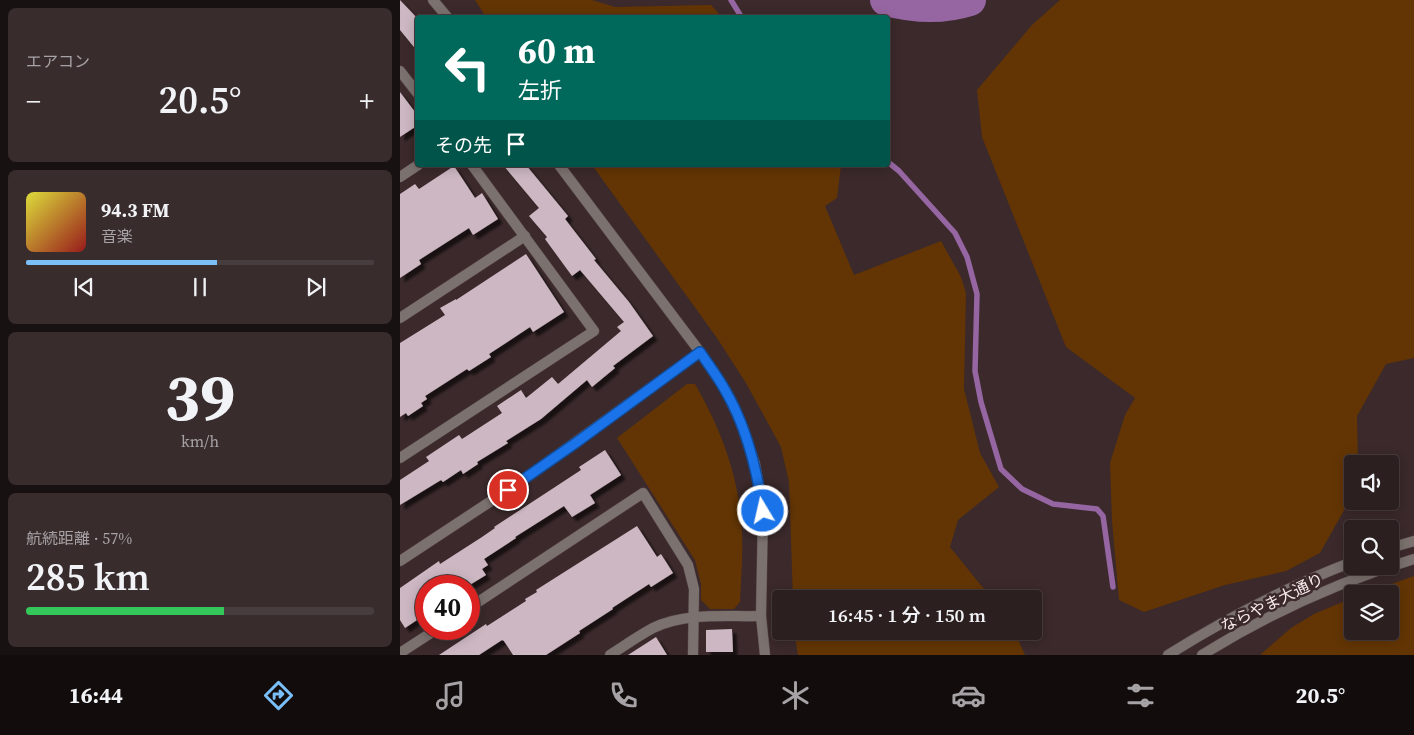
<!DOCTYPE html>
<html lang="ja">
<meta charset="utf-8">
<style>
:root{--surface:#2c1f20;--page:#382c2d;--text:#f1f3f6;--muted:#a6a2a5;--line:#483d3e;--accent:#7abff8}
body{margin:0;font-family:"Source Serif 4","Noto Sans JP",serif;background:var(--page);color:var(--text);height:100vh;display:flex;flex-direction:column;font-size:19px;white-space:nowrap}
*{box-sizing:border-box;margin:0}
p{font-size:16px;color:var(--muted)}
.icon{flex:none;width:28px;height:28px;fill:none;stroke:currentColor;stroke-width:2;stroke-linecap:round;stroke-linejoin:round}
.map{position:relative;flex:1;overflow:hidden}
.drawer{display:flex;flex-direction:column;gap:8px;padding:8px;background:#181112;width:400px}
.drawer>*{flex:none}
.guide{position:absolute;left:15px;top:15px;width:475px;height:152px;border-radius:5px;box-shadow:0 2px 12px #0003,0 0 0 1px var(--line);background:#00695c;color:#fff;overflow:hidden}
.controls{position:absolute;left:944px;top:455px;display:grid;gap:10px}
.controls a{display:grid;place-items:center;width:55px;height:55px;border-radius:5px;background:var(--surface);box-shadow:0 2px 12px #0003,0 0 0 1px var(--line);font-size:25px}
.speed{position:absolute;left:15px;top:575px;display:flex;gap:10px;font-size:25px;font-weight:700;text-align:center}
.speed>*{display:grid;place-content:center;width:65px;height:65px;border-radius:50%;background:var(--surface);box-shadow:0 2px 12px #0003,0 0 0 1px var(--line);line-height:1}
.speed .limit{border:8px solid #d22;background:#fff;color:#111}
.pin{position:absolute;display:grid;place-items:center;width:42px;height:42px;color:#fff;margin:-21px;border:2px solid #fff;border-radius:50%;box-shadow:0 1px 5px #0007}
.me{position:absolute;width:55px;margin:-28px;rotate:351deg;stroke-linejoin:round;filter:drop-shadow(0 0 4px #0008)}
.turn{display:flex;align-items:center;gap:18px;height:105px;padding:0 20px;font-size:22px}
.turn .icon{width:65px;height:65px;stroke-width:2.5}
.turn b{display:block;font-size:35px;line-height:42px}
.then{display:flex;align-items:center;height:48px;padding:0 20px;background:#0003;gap:10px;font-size:19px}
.big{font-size:38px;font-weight:600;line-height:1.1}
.drawer .widget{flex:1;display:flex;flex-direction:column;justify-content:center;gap:8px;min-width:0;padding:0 18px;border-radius:8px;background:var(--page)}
.drawer .dial{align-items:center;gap:0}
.dial b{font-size:65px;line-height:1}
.song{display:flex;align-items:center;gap:15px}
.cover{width:60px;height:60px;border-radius:8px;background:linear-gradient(135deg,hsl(60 70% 55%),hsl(0 70% 35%))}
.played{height:5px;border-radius:2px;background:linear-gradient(90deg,var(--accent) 55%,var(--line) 55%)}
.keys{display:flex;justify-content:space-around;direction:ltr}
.heat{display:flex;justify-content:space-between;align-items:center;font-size:28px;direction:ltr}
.charge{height:8px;border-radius:4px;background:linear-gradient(90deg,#34c759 57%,var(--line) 0)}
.trip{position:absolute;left:372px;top:590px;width:270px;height:50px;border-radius:5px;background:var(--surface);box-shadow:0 2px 12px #0003,0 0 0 1px var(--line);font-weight:600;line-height:50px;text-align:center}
.tab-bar{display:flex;height:80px;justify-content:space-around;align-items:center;background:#120c0d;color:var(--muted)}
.tab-bar .icon{width:35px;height:35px}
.tab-bar .active{color:var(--accent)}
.tab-bar b{font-size:22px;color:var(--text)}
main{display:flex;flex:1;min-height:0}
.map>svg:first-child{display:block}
.green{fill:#633504}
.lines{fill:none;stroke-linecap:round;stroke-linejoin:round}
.stream{stroke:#9666a2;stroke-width:5.5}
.river{stroke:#9666a2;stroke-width:32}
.building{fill:#ccb7c2;filter:url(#shadow)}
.minor-casing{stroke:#59484a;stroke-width:11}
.tertiary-casing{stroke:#59484a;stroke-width:11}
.minor{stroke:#7b716e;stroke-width:10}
.tertiary{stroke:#7b716e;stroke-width:10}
.route-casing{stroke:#114b97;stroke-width:12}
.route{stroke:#1a73e8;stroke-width:9}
.labels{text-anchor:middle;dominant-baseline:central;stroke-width:5;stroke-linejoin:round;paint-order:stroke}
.street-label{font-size:16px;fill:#f8ebec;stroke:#3b292b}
</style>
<main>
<section class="drawer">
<div class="widget"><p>エアコン</p>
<div class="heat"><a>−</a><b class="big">20.5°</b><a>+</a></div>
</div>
<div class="widget">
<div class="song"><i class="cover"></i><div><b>94.3 FM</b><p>音楽</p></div></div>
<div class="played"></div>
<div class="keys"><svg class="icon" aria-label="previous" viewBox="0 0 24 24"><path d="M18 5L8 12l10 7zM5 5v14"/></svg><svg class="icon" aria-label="pause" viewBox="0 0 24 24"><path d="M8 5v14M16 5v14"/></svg><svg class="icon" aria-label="next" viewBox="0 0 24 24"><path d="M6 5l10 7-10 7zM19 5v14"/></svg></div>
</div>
<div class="widget dial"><b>39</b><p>km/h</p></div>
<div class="widget"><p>航続距離 · 57%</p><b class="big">285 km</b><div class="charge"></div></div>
</section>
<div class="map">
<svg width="1014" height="655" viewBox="0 0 1014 655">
<defs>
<filter id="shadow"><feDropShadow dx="4.5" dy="4.5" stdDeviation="1" flood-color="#0009"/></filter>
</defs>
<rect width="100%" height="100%" fill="#3b292b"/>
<!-- green -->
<g class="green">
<path d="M75,0H192L215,7L311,5L322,17H86Z"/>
<path d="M660,0H1014V358L986,364L957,416L958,464H952V496L920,553L886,571L825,585L744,612L719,600L712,521L710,463L725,415L735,398L666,347L582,137L577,90L632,25Z"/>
<path d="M192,165H441L437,198L425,206L454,275L541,241L561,277L566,293L564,389L580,453L599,487L558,520L550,547L592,599H393L389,482L381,447L346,383L317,338Z"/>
<path d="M287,384H295C322,431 340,479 342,533C343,556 341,579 340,602L334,609H310L301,600V584L295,560L217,438Z"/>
<path d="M1014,576V655H860L891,628L914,614L952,598V631H990V594H964Z"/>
<path d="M394,631H614L625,655H398Z"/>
</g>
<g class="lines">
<!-- stream -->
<g class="stream">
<path d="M331,0L342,18"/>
<path d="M488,162L499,171L555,233L567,257L577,294L575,371L581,402L601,469L622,489L653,504L697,509L703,516L713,587"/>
</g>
<!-- river -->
<path class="river" d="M486,0C513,7 542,9 570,0"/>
</g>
<!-- building -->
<g class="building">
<path d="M0,0L18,19V52L0,30Z"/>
<path d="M0,92L18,116V125L0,137Z"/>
<path d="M103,165H126L168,216L165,219L196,259L194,260L229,302L253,336L213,366L215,368L192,387L187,380L141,419L106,441L108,443L77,462L78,464L63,474L61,470L43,482L41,480L0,505V480L29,461L26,457L59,435L62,439L102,413L97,406L121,390L126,398L152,377L158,384L221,331L217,327L224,322L180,270L172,276L145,239L147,237L129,216L139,208Z"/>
<path d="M54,166L75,198L82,193L98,219L73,235L69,228L19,260L21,264L0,278V194L15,184L19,189Z"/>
<path d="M126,254L164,312L133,332L130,327L89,354L91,357L69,371L67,369L25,396L27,399L21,403L23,406L8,416L6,413L0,417V343L45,315L40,308L56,299V300Z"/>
<path d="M205,450L221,475L190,495L195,503L172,517L164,506L115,537L116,538L84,559L88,565L82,569L86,575L68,586H26V614L5,628L0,620V588L39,561L40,564L82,537L95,528L94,527L181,470L179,467Z"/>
<path d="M237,526L257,557L261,554L273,573L251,587L249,584L212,608L213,609L179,631L180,633L146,655H113L104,641L102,640L79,655H39L86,624L87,626L126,601L125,599L137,592L136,590Z"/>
<path d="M332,629L333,652H306V630Z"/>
<path d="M256,637L267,655H228Z"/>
</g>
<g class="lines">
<!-- minor casing -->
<g class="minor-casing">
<g id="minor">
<path d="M0,71L18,94"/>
<path d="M0,177L18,165"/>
<path d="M0,318L125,236"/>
<path d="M0,458L194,331L72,165"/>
<path d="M0,561L123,480L300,352"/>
<path d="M69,608L243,493L288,565L294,589L293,655"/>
<path d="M0,653L37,629"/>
<path d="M210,655C224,646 238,636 253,628C286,612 326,617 361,616"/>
</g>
</g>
<!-- tertiary casing -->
<g class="tertiary-casing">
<g id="tertiary">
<path d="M33,0L48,18"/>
<path d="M159,165L300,352L326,391L340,421L355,464L363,511L361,616L365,655"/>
<path d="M990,548L1014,541"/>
<path d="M768,655C827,618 887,587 952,562"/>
<path d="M802,655C868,614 940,581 1014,559"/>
</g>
</g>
<!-- minor -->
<use href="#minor" class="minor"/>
<!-- tertiary -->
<use href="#tertiary" class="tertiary"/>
</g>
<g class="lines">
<!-- route casing -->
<g class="route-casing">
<path id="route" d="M108,490L177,442L300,352C308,364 318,377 325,390C347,427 357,470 363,511"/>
</g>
<!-- route -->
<use href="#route" class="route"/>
</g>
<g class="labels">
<!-- street labels -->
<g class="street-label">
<text transform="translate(872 602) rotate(-26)">ならやま大通り</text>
</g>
</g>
</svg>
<div class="controls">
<a><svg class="icon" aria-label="sound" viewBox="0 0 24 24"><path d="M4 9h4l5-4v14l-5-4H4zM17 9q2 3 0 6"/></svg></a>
<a><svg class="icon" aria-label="search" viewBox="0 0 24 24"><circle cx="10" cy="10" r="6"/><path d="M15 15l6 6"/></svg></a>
<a><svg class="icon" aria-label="layers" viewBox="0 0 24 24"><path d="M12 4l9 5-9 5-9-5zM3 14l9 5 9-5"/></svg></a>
</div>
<div class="speed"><div class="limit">40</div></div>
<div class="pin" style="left:108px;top:490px;background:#d93025"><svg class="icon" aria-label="arrive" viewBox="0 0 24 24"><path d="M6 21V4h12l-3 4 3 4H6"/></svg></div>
<svg class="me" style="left:363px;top:511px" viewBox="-20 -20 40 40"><circle r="17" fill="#1a73e8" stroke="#fff" stroke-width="3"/><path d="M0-11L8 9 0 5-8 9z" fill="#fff"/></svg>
<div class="trip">16:45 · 1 分 · 150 m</div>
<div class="guide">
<div class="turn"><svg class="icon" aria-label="left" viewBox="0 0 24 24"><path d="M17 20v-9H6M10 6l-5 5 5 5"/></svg><div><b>60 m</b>左折</div></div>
<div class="then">その先<svg class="icon" aria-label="arrive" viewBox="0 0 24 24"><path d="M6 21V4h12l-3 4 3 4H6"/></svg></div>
</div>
</div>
</main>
<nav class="tab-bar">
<b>16:44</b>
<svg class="icon active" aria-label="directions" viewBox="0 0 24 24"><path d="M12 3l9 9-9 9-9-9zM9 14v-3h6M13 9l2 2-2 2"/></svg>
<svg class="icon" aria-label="music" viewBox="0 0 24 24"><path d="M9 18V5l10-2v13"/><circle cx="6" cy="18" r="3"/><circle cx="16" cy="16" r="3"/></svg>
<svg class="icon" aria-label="phone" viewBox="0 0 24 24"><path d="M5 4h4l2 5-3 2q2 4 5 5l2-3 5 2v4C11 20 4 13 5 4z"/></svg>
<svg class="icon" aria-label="climate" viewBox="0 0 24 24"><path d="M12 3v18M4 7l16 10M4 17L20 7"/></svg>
<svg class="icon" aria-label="car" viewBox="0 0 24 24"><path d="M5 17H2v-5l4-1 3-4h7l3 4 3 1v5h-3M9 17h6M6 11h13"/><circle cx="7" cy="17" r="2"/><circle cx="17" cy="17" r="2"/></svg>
<svg class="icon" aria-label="filters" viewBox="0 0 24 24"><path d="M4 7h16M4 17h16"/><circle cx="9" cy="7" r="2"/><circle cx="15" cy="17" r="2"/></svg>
<b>20.5°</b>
</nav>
